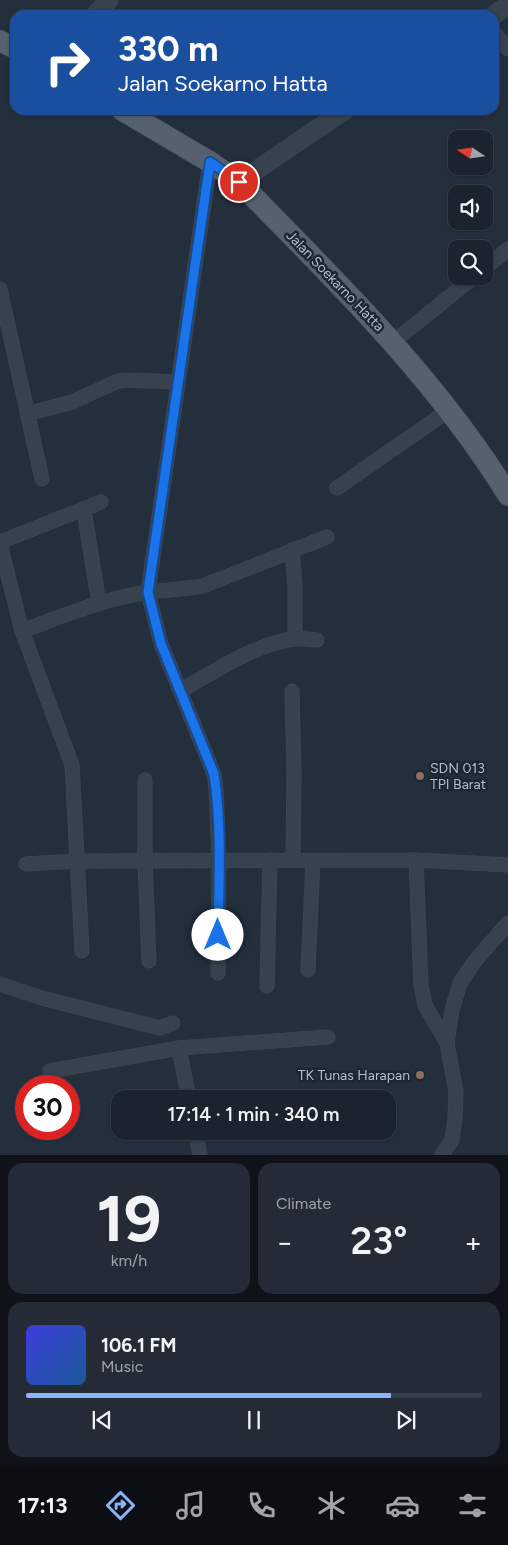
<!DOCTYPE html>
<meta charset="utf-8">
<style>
:root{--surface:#1b232e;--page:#242b36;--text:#f1f3f6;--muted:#a0a4aa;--line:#39404a;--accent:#8ab4f8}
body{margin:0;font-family:Figtree,sans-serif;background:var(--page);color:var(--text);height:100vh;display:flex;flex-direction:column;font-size:19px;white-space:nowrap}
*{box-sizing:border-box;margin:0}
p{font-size:16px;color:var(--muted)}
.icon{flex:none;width:28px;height:28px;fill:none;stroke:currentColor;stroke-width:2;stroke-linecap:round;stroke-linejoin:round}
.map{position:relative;height:1155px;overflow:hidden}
.sheet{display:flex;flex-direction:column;gap:8px;padding:8px;background:#0f1319;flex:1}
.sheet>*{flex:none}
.banner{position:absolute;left:10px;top:10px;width:489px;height:105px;border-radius:15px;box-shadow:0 1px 4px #0004,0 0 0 1px var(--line);background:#1a4fa0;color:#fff;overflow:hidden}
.needle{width:32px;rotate:283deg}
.controls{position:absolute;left:448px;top:130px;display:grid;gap:10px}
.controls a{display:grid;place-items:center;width:45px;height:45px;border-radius:10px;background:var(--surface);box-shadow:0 1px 4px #0004,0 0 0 1px var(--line);font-size:25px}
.speed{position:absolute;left:15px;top:1075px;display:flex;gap:10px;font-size:25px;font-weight:700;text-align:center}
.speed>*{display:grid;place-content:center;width:65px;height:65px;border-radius:50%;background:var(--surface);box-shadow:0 1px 4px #0004,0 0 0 1px var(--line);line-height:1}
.speed .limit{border:8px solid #d22;background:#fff;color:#111}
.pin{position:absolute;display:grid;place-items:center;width:42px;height:42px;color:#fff;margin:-21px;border:2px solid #fff;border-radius:50%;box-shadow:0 1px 5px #0007}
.me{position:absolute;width:55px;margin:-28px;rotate:0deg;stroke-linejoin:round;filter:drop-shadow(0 0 4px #0008)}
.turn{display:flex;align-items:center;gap:18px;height:105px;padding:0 25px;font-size:22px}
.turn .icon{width:65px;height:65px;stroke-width:2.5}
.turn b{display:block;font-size:35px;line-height:42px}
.big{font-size:38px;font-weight:600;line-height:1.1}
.sheet .widget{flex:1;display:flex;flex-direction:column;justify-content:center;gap:8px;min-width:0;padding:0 18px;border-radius:15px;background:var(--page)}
.sheet .dial{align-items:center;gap:0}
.dial b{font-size:65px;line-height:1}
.song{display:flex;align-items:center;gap:15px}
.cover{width:60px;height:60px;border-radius:8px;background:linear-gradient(135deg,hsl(240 70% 55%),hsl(210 70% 35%))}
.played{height:5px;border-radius:2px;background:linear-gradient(90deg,var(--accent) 80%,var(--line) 80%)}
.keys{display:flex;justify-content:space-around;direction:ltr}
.heat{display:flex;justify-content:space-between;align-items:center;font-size:28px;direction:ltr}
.sheet .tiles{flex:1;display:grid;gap:8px;grid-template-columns:1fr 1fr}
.widget:last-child{grid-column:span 2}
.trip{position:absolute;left:111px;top:1090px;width:285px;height:50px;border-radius:15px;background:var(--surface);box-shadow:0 1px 4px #0004,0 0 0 1px var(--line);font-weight:600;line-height:50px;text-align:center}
.menu{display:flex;height:80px;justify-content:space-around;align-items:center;background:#0b0e12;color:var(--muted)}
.menu .icon{width:35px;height:35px}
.menu .selected{color:var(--accent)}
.menu b{font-size:22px;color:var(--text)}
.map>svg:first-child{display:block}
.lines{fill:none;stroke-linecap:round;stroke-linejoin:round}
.minor-casing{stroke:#414a57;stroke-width:15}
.tertiary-casing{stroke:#414a57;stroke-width:19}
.primary-casing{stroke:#414a57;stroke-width:22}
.minor{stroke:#38414e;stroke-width:14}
.tertiary{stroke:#38414e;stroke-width:18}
.primary{stroke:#56606e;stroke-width:21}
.route-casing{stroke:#114b97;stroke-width:12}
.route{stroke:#1a73e8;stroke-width:9}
.education-dot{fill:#8d6e63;stroke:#1d2633;stroke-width:2}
.labels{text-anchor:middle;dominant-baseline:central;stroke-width:5;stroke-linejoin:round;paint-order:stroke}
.street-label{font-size:14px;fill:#b4bcc9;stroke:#1d2633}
.poi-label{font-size:14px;fill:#b4bcc9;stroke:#1d2633;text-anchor:start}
</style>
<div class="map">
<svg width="508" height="1155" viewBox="0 0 508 1155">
<rect width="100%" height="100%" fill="#242f3e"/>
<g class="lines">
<!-- minor casing -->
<g class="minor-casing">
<g id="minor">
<path d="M494,33L508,49"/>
<path d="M210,162L148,592L161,644L214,774L216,788L219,860L218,973"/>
<path d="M484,269L508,249"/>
<path d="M0,289L42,479"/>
<path d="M393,342L475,276"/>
<path d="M27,414L72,402L116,382L124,380L178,382"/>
<path d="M337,488L449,410"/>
<path d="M84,510L99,604"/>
<path d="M0,542L101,502"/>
<path d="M0,544L22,631L72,765L82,951"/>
<path d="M292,550L295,585V639"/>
<path d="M22,631C63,616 105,598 149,592C167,590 185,589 203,586L327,537"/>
<path d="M180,691C216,671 253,645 293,639C301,638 309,639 317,640"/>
<path d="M292,691L294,770L293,860"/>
<path d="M145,780V861L149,961"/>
<path d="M416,860L421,986L425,1005L447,1043"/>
<path d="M26,864L78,861L416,860L508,865"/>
<path d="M308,970L313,861"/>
<path d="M0,984L42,998L160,1028L173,1023"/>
<path d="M267,986L270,860"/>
<path d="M179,1048L189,1099"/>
<path d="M50,1071L179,1048L328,1037"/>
<path d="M195,1131L200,1155"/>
<path d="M442,1155L452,1140L455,1119L456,1092L447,1043L452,1010L460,983L474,962L508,923"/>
</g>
</g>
<!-- tertiary casing -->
<g class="tertiary-casing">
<g id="tertiary">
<path d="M95,15L109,0"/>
<path d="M494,15L508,5"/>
<path d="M239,182L345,110"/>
</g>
</g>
<!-- primary casing -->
<g class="primary-casing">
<g id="primary">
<path d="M0,41L15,48"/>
<path d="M122,110L210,162L239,182C335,280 435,377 508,495"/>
</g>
</g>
<!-- minor -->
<use href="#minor" class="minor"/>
<!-- tertiary -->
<use href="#tertiary" class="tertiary"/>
<!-- primary -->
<use href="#primary" class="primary"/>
</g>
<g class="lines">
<!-- route casing -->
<g class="route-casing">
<path id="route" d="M218,935C219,882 222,826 214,774L161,644L148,592L210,162L239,182"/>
</g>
<!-- route -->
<use href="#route" class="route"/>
</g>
<!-- markers -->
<g class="education-dot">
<circle cx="420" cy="776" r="5"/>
<circle cx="420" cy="1075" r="5"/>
</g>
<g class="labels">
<!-- street labels -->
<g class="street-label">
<text transform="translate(335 281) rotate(46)">Jalan Soekarno Hatta</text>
</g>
<!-- poi labels -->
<g class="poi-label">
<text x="430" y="768">SDN 013<tspan x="430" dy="16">TPI Barat</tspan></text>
<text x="410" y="1075" text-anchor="end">TK Tunas Harapan</text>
</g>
</g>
</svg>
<div class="controls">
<a><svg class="needle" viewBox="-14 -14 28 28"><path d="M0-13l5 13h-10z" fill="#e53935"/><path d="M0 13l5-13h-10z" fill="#a0a4aa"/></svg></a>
<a><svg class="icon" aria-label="sound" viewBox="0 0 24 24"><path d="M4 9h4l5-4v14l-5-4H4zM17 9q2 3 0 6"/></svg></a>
<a><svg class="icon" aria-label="search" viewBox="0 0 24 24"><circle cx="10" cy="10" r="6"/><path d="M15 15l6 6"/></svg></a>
</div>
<div class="speed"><div class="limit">30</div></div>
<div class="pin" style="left:239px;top:182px;background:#d93025"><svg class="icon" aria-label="arrive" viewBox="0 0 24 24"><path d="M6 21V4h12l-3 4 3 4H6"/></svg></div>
<svg class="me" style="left:218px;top:935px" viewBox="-20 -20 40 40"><circle r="19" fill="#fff"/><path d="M0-13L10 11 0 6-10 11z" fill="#1a73e8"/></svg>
<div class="trip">17:14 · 1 min · 340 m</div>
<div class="banner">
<div class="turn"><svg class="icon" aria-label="right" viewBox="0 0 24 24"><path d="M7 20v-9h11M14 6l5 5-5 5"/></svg><div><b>330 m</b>Jalan Soekarno Hatta</div></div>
</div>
</div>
<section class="sheet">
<div class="tiles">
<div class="widget dial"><b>19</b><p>km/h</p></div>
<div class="widget"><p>Climate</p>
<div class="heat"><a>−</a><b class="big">23°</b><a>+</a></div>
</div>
<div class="widget">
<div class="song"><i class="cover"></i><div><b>106.1 FM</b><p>Music</p></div></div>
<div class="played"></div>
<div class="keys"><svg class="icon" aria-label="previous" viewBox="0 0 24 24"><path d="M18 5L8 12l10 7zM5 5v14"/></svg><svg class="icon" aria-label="pause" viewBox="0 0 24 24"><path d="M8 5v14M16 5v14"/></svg><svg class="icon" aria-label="next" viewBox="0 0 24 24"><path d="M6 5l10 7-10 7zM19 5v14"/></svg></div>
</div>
</div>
</section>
<nav class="menu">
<b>17:13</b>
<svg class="icon selected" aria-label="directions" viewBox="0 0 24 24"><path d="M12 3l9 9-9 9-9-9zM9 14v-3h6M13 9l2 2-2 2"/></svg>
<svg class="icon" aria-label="music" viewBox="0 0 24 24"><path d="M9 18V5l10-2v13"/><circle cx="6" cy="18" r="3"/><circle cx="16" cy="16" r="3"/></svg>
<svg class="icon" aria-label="phone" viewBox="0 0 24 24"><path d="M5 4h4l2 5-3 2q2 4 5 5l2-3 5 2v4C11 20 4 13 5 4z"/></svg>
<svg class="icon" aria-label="climate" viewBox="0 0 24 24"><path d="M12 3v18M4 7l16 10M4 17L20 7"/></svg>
<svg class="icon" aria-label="car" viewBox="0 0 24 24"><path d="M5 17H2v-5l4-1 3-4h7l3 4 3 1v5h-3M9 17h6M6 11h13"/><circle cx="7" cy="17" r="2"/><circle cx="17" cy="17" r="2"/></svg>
<svg class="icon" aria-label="filters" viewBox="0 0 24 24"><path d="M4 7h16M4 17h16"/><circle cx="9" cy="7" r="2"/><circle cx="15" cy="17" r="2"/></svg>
</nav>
